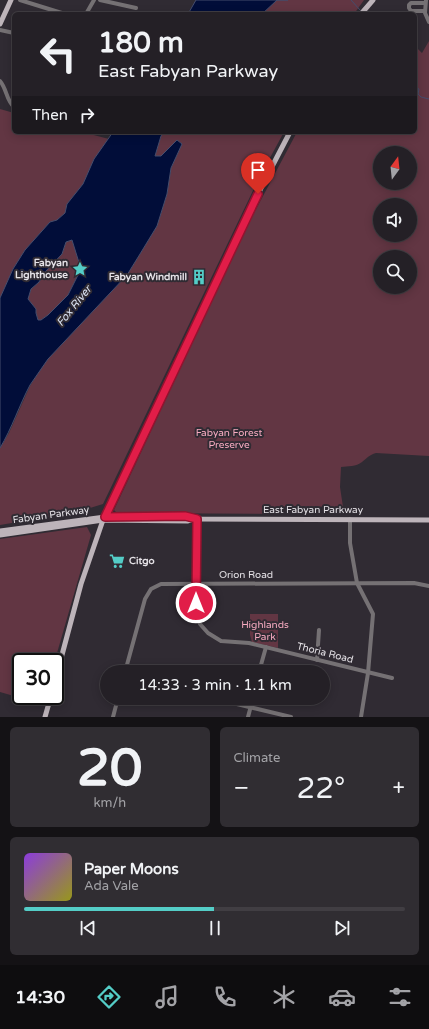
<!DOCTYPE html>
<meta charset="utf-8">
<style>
:root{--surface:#242026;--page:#302d32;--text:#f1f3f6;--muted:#a3a3a7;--line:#413e43;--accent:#54cdc7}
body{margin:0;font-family:"Varela Round",sans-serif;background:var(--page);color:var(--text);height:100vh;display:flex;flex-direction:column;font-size:15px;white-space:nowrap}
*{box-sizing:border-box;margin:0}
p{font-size:13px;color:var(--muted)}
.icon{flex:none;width:22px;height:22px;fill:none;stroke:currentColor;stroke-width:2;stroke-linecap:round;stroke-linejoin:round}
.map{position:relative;height:717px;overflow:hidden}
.drawer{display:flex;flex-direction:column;gap:10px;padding:10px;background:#141215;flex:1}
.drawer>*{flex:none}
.guide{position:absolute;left:12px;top:12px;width:405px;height:122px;border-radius:6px;box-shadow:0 2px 10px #0003,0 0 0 1px var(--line);background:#242026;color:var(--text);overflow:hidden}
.needle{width:26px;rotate:15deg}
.buttons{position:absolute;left:373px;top:146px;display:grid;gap:8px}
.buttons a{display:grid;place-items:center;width:44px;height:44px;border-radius:50%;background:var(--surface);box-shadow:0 2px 10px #0003,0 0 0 1px var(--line);font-size:20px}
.speed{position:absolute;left:12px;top:653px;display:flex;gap:8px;font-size:20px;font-weight:700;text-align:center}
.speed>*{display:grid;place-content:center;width:52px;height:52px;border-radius:50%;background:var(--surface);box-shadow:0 2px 10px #0003,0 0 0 1px var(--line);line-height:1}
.speed .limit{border:2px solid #111;border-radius:6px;background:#fff;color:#111}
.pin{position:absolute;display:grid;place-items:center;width:34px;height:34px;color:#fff;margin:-41px -17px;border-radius:50% 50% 50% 0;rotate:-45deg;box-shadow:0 0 4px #0007}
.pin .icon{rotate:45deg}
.me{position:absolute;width:44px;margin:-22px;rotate:0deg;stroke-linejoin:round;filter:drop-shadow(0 0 3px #0008)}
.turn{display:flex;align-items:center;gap:14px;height:84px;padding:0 20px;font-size:18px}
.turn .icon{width:52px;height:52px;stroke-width:2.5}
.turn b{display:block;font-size:28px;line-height:34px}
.then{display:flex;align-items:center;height:38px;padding:0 20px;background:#0003;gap:8px;font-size:15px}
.big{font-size:30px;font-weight:600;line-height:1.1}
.drawer .widget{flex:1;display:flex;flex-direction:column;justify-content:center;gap:6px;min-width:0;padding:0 14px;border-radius:6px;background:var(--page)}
.drawer .dial{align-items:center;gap:0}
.dial b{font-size:52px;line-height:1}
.song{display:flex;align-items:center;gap:12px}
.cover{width:48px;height:48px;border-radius:6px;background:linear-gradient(135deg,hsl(270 70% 55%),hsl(60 70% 35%))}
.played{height:4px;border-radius:2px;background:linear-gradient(90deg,var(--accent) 50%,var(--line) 50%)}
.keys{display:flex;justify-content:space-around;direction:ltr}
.heat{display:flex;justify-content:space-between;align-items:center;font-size:22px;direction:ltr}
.drawer .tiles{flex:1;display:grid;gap:10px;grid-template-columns:1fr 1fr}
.widget:last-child{grid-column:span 2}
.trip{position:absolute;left:100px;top:665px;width:230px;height:40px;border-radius:20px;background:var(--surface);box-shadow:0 2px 10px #0003,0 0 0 1px var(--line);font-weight:600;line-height:40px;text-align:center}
.menu{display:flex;height:64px;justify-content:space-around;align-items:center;background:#0e0d0f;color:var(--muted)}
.menu .icon{width:28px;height:28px}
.menu .on{color:var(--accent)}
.menu b{font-size:18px;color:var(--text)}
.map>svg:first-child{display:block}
.green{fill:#623643;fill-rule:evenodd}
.water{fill:#010d39;stroke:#454d6d;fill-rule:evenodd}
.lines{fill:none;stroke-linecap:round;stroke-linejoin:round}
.stream{stroke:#454d6d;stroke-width:1}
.minor{stroke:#757174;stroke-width:4}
.major{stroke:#bdb4ba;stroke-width:5}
.route-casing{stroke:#92132f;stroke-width:10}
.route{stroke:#e11d48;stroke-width:7}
.labels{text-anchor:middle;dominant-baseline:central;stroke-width:4;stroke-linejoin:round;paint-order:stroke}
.poi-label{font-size:10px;font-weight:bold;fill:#e5e2e7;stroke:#302b33;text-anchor:end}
.park-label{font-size:10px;fill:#f8abc1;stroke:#302b33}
.street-label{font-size:10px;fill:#e5e2e7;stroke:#302b33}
.water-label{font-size:11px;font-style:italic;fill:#dbe3f3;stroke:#302b33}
</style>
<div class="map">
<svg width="429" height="717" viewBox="0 0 429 717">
<rect width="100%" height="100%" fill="#302b33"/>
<!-- green -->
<g class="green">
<path d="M277,0H364L354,14H262Z"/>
<path d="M429,41V456L376,453C369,455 367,458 362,462C356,467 348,466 341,467L340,487L343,507L285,506L283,514L117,513L114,510L246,228L297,132H415V46L422,53ZM380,153H410V183H380ZM380,205H410V235H380ZM380,257H410V287H380Z"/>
<path d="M0,109L14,113V132H82L109,139L94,159L83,184L67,204L65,213L57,220L50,222L25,250L13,269L0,298Z"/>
<path d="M164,132H284L259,178L103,504L77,512L0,525V448L9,433L30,386L41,368L48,359L127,275L157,226L167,194L171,168L182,144L177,140L161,156H155L161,136Z"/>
<path d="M73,240L81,269L68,295L48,315L41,320H38L36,313V309L28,299L31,289L39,282L45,272L62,254L66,242Z"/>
<path d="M87,527L91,535L55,660L49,658L48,662H21V696H41L42,703L31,701L0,692V539Z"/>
<path d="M250,614H278V648L252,642L250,635Z"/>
</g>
<!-- water -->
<g class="water">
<path d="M196,0H288H277L262,14H188Z"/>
<path d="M113,132H164L161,136L155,156H161L177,140L182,144L171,168L167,194L157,226L140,254L127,275L48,359C42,368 36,376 30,385C19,406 12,428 0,448V298L13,269L25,250L50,222L57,220L65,213L67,204L83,184L94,159ZM72,240L81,269L68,295L48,315L41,320H38L36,313V309L28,299L31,289L39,282L45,272L62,254L66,242Z"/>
</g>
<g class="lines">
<!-- stream -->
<g class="stream">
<path d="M351,0L360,10"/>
<path d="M415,87L419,89L418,94L421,97L429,99"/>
</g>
<!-- minor -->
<g class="minor">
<path d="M20,0L65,14"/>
<path d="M100,0L136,8"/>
<path d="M426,0L425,13L429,22"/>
<path d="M425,3H411L409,5V8L411,11H425"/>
<path d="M86,14L94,0"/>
<path d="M0,30L14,33"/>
<path d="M0,81C7,89 6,100 14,107"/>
<path d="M197,519V615L200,624L208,633L221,641L249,643L392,678"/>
<path d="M350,519V543L357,583L373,614L368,673L361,717"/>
<path d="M317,660L319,630"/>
<path d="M125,672L145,599L151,589L161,584L414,583L429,586"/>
<path d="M259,672L266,647"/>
<path d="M212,698L291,717"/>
<path d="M113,717L118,698"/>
<path d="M248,717L253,698"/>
</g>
<!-- major -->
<g class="major">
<path d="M361,14L373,0"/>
<path d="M0,24L11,0"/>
<path d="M0,531L105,517L185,516L197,519L429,520"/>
<path d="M0,535L103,520L188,521L194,519"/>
<path d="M55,681L81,584L103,520L264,182L290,132"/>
<path d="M45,717L51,696"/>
</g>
</g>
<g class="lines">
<!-- route casing -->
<g class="route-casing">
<path id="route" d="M196,603L197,519L185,516L105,517L258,194"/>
</g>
<!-- route -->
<use href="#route" class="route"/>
</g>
<!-- icons -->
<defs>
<g id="sight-bare" transform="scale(1.2)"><path d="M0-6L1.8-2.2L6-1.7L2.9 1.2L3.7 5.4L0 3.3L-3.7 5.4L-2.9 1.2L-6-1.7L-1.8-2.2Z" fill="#54cdc7" stroke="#302b33" stroke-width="2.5" paint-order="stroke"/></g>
<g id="building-bare" transform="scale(1.2)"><path d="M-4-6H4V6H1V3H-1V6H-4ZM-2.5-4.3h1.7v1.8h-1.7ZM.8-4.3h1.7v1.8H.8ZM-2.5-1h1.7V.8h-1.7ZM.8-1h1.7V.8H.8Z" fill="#54cdc7" stroke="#302b33" stroke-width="2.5" paint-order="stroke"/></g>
<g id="supermarket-bare" transform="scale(1.2)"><path d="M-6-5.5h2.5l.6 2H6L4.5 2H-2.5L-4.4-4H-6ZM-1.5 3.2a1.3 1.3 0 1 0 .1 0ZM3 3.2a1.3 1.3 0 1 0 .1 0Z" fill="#54cdc7" stroke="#302b33" stroke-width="2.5" paint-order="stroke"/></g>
</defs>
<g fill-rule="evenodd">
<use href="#sight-bare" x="80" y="269"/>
<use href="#building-bare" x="199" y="277"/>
<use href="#supermarket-bare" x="117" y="561"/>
</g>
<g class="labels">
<!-- poi labels -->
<g class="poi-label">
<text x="68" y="263">Fabyan<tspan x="68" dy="12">Lighthouse</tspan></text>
<text x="187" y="277">Fabyan Windmill</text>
<text x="129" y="561" text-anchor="start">Citgo</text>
</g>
<!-- park labels -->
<g class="park-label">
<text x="229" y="433">Fabyan Forest<tspan x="229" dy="12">Preserve</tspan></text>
<text x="265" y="625">Highlands<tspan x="265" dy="12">Park</tspan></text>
</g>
<!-- street labels -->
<g class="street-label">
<text x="313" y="510">East Fabyan Parkway</text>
<text transform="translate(51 515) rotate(-8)">Fabyan Parkway</text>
<text x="246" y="575">Orion Road</text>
<text transform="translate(325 653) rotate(14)">Thoria Road</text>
</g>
<!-- water labels -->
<g class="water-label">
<text transform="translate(74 306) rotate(-51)">Fox River</text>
</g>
</g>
</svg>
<div class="buttons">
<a><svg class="needle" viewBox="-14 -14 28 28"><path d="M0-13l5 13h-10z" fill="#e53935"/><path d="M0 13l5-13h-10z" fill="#a3a3a7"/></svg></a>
<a><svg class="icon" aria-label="sound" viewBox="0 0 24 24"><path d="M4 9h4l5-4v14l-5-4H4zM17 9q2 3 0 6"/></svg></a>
<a><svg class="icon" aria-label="search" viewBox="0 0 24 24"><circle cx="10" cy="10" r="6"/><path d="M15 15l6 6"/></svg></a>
</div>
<div class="speed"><div class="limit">30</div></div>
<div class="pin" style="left:258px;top:194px;background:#d93025"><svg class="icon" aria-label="arrive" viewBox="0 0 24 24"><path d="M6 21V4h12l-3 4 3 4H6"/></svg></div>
<svg class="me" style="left:196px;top:603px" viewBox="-20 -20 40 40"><circle r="17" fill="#e11d48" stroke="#fff" stroke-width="3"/><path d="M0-11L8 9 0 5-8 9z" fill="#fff"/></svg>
<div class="trip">14:33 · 3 min · 1.1 km</div>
<div class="guide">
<div class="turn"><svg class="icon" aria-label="left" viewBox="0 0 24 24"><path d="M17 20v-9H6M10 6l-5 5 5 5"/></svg><div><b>180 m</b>East Fabyan Parkway</div></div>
<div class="then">Then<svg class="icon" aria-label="right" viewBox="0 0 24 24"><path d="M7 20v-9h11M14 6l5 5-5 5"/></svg></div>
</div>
</div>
<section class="drawer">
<div class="tiles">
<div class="widget dial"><b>20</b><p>km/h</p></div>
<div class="widget"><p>Climate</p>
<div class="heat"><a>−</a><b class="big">22°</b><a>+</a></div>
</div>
<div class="widget">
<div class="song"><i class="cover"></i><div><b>Paper Moons</b><p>Ada Vale</p></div></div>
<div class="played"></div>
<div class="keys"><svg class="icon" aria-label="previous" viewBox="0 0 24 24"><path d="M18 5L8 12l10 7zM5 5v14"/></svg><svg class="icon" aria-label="pause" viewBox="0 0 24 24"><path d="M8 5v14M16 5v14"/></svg><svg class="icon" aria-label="next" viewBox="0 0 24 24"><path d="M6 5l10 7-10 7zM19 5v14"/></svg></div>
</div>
</div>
</section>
<nav class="menu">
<b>14:30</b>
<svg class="icon on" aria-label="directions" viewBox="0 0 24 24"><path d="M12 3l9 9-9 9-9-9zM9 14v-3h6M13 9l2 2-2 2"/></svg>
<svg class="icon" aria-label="music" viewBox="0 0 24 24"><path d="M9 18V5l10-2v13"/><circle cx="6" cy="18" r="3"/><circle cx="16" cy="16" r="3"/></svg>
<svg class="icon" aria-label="phone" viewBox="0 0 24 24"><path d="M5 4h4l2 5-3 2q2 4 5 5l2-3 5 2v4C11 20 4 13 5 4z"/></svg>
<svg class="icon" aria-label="climate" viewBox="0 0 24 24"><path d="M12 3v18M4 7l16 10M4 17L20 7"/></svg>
<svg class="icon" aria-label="car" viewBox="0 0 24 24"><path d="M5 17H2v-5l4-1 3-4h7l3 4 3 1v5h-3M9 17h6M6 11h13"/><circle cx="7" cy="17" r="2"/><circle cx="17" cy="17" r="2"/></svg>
<svg class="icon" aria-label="filters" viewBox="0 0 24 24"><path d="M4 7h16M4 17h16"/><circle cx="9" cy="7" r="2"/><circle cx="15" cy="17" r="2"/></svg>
</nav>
